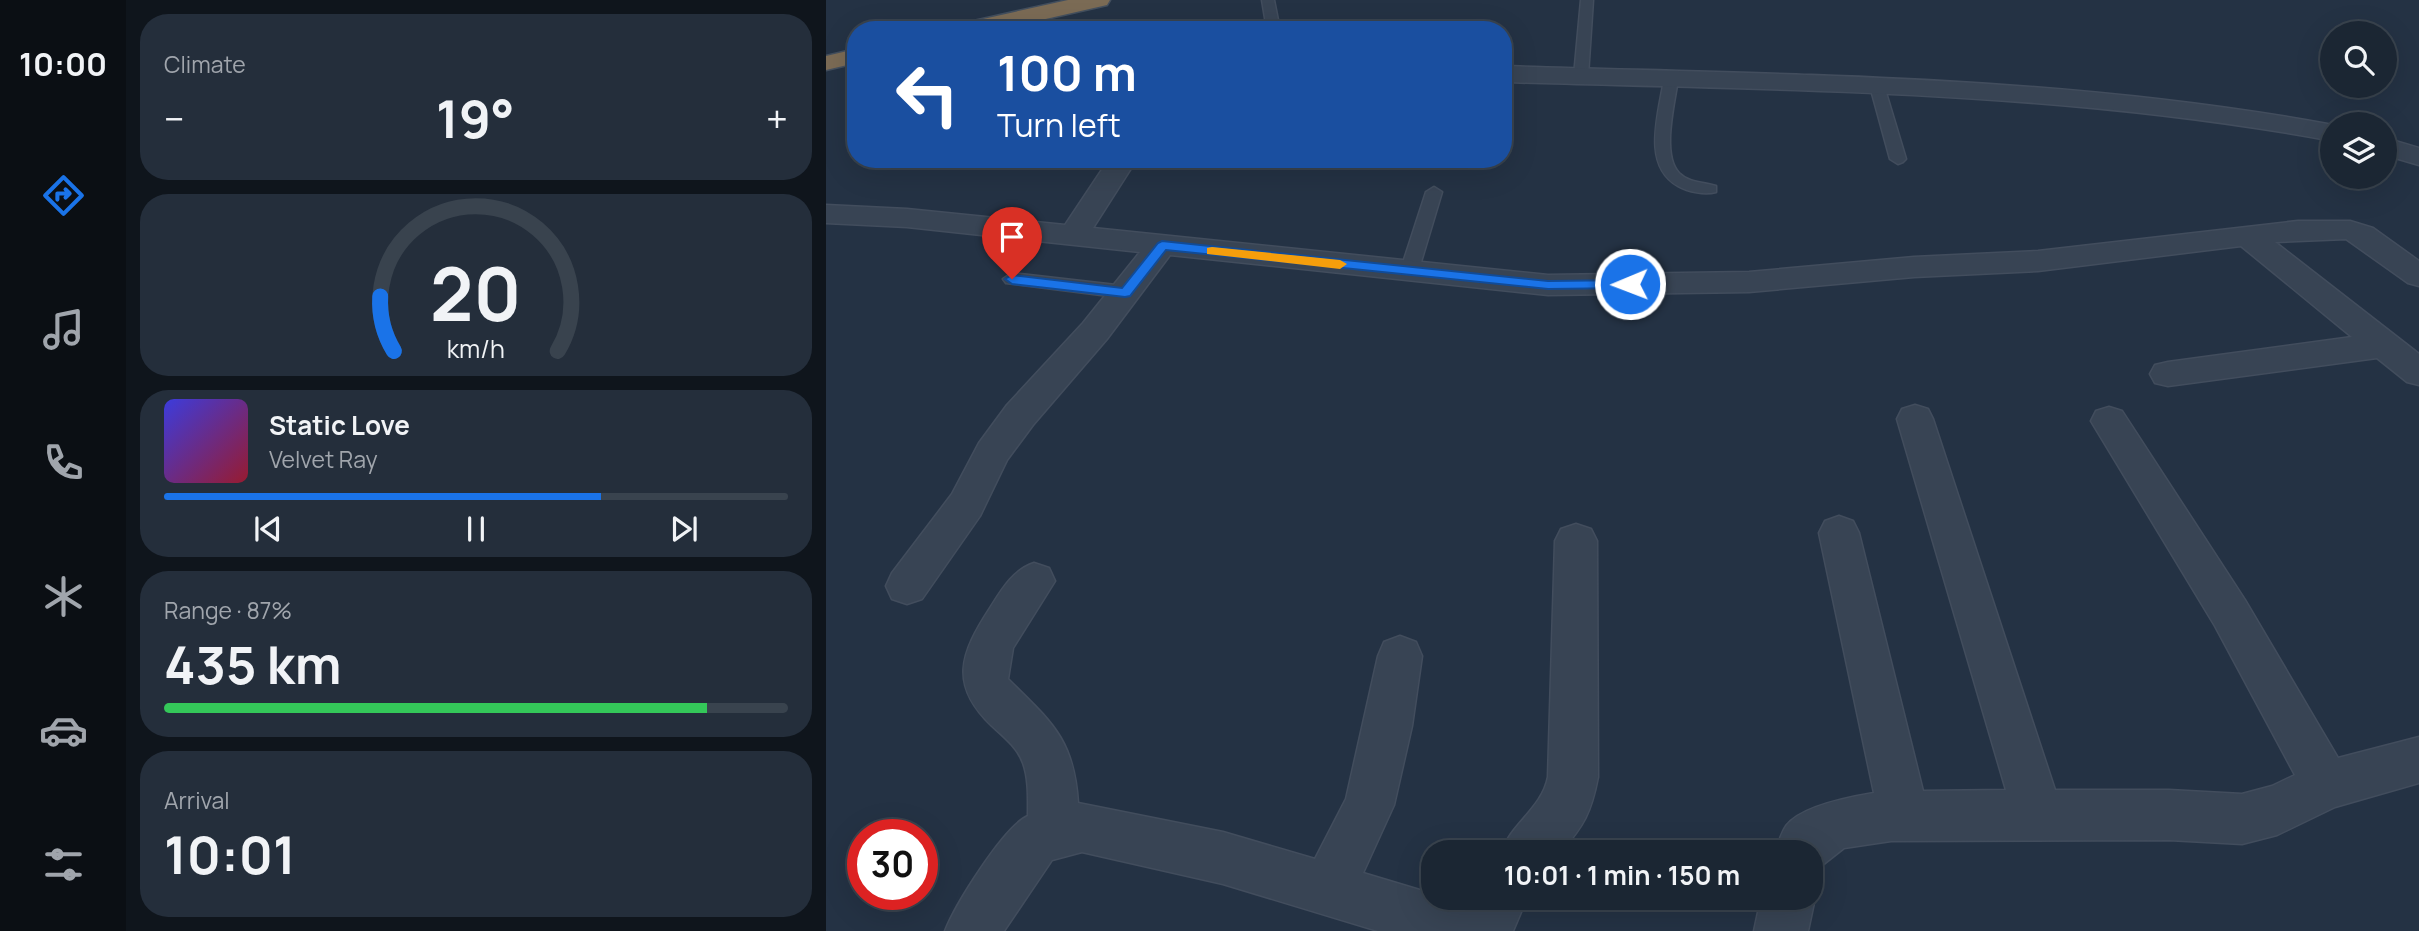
<!DOCTYPE html>
<meta charset="utf-8">
<style>
:root{--surface:#1b2633;--page:#242e3b;--text:#f1f3f6;--muted:#a0a5ac;--line:#39434e;--accent:#1a73e8}
body{margin:0;font-family:Manrope,sans-serif;background:var(--page);color:var(--text);height:100vh;display:flex;flex-direction:column;font-size:26px;white-space:nowrap}
*{box-sizing:border-box;margin:0}
p{font-size:23px;color:var(--muted)}
.icon{flex:none;width:38px;height:38px;fill:none;stroke:currentColor;stroke-width:2;stroke-linecap:round;stroke-linejoin:round}
.map{position:relative;flex:1;overflow:hidden}
.side{display:flex;flex-direction:column;gap:14px;padding:14px;background:#0f151c;width:700px}
.side>*{flex:none}
.top-card{position:absolute;left:21px;top:21px;width:665px;height:147px;border-radius:28px;box-shadow:0 7px 28px #0002,0 0 0 2px var(--line);background:#1a4fa0;color:#fff;overflow:hidden}
.controls{position:absolute;left:1494px;top:21px;display:grid;gap:14px}
.controls a{display:grid;place-items:center;width:77px;height:77px;border-radius:50%;background:var(--surface);box-shadow:0 7px 28px #0002,0 0 0 2px var(--line);font-size:35px}
.speed{position:absolute;left:21px;top:819px;display:flex;gap:14px;font-size:35px;font-weight:700;text-align:center}
.speed>*{display:grid;place-content:center;width:91px;height:91px;border-radius:50%;background:var(--surface);box-shadow:0 7px 28px #0002,0 0 0 2px var(--line);line-height:1}
.speed .limit{border:10px solid #d22;background:#fff;color:#111}
.pin{position:absolute;display:grid;place-items:center;width:60px;height:60px;color:#fff;margin:-72px -30px;border-radius:50% 50% 50% 0;rotate:-45deg;box-shadow:0 0 7px #0007}
.pin .icon{rotate:45deg}
.me{position:absolute;width:77px;margin:-38px;rotate:269deg;stroke-linejoin:round;filter:drop-shadow(0 0 5px #0008)}
.turn{display:flex;align-items:center;gap:24px;height:147px;padding:0 35px;font-size:32px}
.turn .icon{width:91px;height:91px;stroke-width:2.5}
.turn b{display:block;font-size:49px;line-height:60px}
.big{font-size:52px;font-weight:700;line-height:1.1}
.side .tile{flex:1;display:flex;flex-direction:column;justify-content:center;gap:10px;min-width:0;padding:0 24px;border-radius:28px;background:var(--page)}
.side .dial{align-items:center;gap:0}
.dial svg{height:182px;overflow:visible;fill:none;stroke:var(--line);stroke-width:7;stroke-linecap:round;text-anchor:middle}
.dial text{fill:var(--text);stroke:none}
.song{display:flex;align-items:center;gap:21px}
.cover{width:84px;height:84px;border-radius:10px;background:linear-gradient(135deg,hsl(240 70% 55%),hsl(350 70% 35%))}
.played{height:7px;border-radius:4px;background:linear-gradient(90deg,var(--accent) 70%,var(--line) 70%)}
.keys{display:flex;justify-content:space-around;direction:ltr}
.heat{display:flex;justify-content:space-between;align-items:center;font-size:38px;direction:ltr}
.charge{height:10px;border-radius:5px;background:linear-gradient(90deg,#34c759 87%,var(--line) 0)}
.trip{position:absolute;left:595px;top:840px;width:402px;height:70px;border-radius:28px;background:var(--surface);box-shadow:0 7px 28px #0002,0 0 0 2px var(--line);font-weight:700;line-height:70px;text-align:center}
main{display:flex;flex:1;min-height:0}
.dock{display:flex;flex-direction:column;width:126px;justify-content:space-around;align-items:center;background:#0b0f14;color:var(--muted)}
.dock .icon{width:49px;height:49px}
.dock .current{color:var(--accent)}
.dock b{font-size:32px;color:var(--text)}
.map>svg:first-child{display:block}
.lines{fill:none;stroke-linecap:round;stroke-linejoin:round}
.lane-casing{stroke:#424d5d;stroke-width:3}
.street-casing{stroke:#424d5d;stroke-width:3}
.highway-casing{stroke:#434f5e;stroke-width:3}
.lane{fill:#384454;fill-rule:evenodd}
.street{fill:#384454;fill-rule:evenodd}
.highway{fill:#7b6b55;fill-rule:evenodd}
.route{fill:#1a73e8;stroke:#114b97;stroke-width:2}
.slow{fill:#f59e0b}
</style>
<main>
<nav class="dock">
<b>10:00</b>
<svg class="icon current" aria-label="directions" viewBox="0 0 24 24"><path d="M12 3l9 9-9 9-9-9zM9 14v-3h6M13 9l2 2-2 2"/></svg>
<svg class="icon" aria-label="music" viewBox="0 0 24 24"><path d="M9 18V5l10-2v13"/><circle cx="6" cy="18" r="3"/><circle cx="16" cy="16" r="3"/></svg>
<svg class="icon" aria-label="phone" viewBox="0 0 24 24"><path d="M5 4h4l2 5-3 2q2 4 5 5l2-3 5 2v4C11 20 4 13 5 4z"/></svg>
<svg class="icon" aria-label="climate" viewBox="0 0 24 24"><path d="M12 3v18M4 7l16 10M4 17L20 7"/></svg>
<svg class="icon" aria-label="car" viewBox="0 0 24 24"><path d="M5 17H2v-5l4-1 3-4h7l3 4 3 1v5h-3M9 17h6M6 11h13"/><circle cx="7" cy="17" r="2"/><circle cx="17" cy="17" r="2"/></svg>
<svg class="icon" aria-label="filters" viewBox="0 0 24 24"><path d="M4 7h16M4 17h16"/><circle cx="9" cy="7" r="2"/><circle cx="15" cy="17" r="2"/></svg>
</nav>
<section class="side">
<div class="tile"><p>Climate</p>
<div class="heat"><a>−</a><b class="big">19°</b><a>+</a></div>
</div>
<div class="tile dial"><svg viewBox="0 0 100 80">
<path d="M14 69A42 42 0 1 1 86 69"/>
<path d="M14 69A42 42 0 0 1 8 45" stroke="#1a73e8"/>
<text x="50" y="56" font-size="32" font-weight="700">20</text>
<text x="50" y="72" font-size="11">km/h</text>
</svg></div>
<div class="tile">
<div class="song"><i class="cover"></i><div><b>Static Love</b><p>Velvet Ray</p></div></div>
<div class="played"></div>
<div class="keys"><svg class="icon" aria-label="previous" viewBox="0 0 24 24"><path d="M18 5L8 12l10 7zM5 5v14"/></svg><svg class="icon" aria-label="pause" viewBox="0 0 24 24"><path d="M8 5v14M16 5v14"/></svg><svg class="icon" aria-label="next" viewBox="0 0 24 24"><path d="M6 5l10 7-10 7zM19 5v14"/></svg></div>
</div>
<div class="tile"><p>Range · 87%</p><b class="big">435 km</b><div class="charge"></div></div>
<div class="tile"><p>Arrival</p><b class="big">10:01</b></div>
</section>
<div class="map">
<svg width="1593" height="931" viewBox="0 0 1593 931">
<rect width="100%" height="100%" fill="#243244"/>
<g class="lines">
<!-- lane casing -->
<g class="lane-casing">
<g id="lane">
<path d="M436,0H448L454,30H441Z"/>
<path d="M755,0H767L762,76L755,80L748,76Z"/>
<path d="M845,75L852,79C849,102 835,154 853,173C863,183 877,182 890,186V192C879,195 862,192 852,186C815,165 833,113 838,79Z"/>
<path d="M1051,82L1058,86L1080,159L1077,162L1072,164L1064,159L1044,86Z"/>
<path d="M608,187L616,192L592,272L583,278L577,276L574,272L600,192Z"/>
<path d="M186,273L299,286L308,292L299,298L180,283L177,279Z"/>
</g>
</g>
<!-- street casing -->
<g class="street-casing">
<g id="street">
<path d="M677,66C954,75 1233,74 1507,125V141C1233,90 955,90 677,82Z"/>
<path d="M1559,138L1593,148V165L1559,155Z"/>
<path d="M283,159H311L267,228L722,275L923,272L1088,257L1212,251L1472,221H1524L1547,228L1593,261V286L1582,283L1520,239L1449,242L1593,354V385L1581,382L1551,358L1342,386L1329,383L1324,374L1329,365L1342,362L1526,337L1415,246L1212,271L1088,277L923,292L722,295L344,255L281,339L207,425L181,460L154,516L96,599L81,604L66,599L60,586L66,573L126,494L153,443L181,405L257,323L314,252L81,227L0,223V205L81,209L239,225Z"/>
<path d="M1089,405L1102,409L1107,419L1229,790H1343L1416,794L1446,786L1469,775L1389,626L1265,421L1270,411L1283,407L1296,411L1419,600L1512,758L1593,737V783L1509,807L1451,835L1416,844L1343,840L1065,841L1018,848L985,874V852H949C952,845 955,833 960,826C975,806 1024,797 1048,793L993,533L999,521L1013,516L1027,521L1033,533L1097,791L1180,790L1071,419L1076,409Z"/>
<path d="M750,524L765,529L771,541L772,777C765,813 758,825 735,852H675C686,823 716,808 722,777L729,541L735,529Z"/>
<path d="M208,563L223,568L229,581L187,648L182,679C224,721 248,738 252,803L397,832L489,859L520,799L552,656L558,642L574,636L590,642L596,656L586,726L568,805L537,873L607,894V898H620L643,905L646,898H701L687,931H552L397,884L256,852L226,860L178,931H119C129,905 178,826 202,816C202,799 203,779 197,763C192,748 177,736 166,726C123,685 134,654 164,608C176,589 187,570 208,563Z"/>
<path d="M985,890L989,898L982,931H928L935,898H985Z"/>
</g>
</g>
<!-- highway casing -->
<g class="highway-casing">
<g id="highway">
<path d="M242,0H284L281,5L171,30H126L130,25Z"/>
<path d="M30,49V63L0,70V56Z"/>
</g>
</g>
<!-- lane -->
<use href="#lane" class="lane"/>
<!-- street -->
<use href="#street" class="street"/>
<!-- highway -->
<use href="#highway" class="highway"/>
</g>
<!-- route -->
<path class="route" d="M336,241L722,281L804,280L811,284L804,288L722,289L340,250L304,296L299,297L186,284L179,279L186,275L296,288L332,243Z"/>
<!-- slow -->
<path class="slow" d="M386,247L514,260L521,264L514,269L381,254V248Z"/>
</svg>
<div class="controls">
<a><svg class="icon" aria-label="search" viewBox="0 0 24 24"><circle cx="10" cy="10" r="6"/><path d="M15 15l6 6"/></svg></a>
<a><svg class="icon" aria-label="layers" viewBox="0 0 24 24"><path d="M12 4l9 5-9 5-9-5zM3 14l9 5 9-5"/></svg></a>
</div>
<div class="speed"><div class="limit">30</div></div>
<div class="pin" style="left:186px;top:279px;background:#d93025"><svg class="icon" aria-label="arrive" viewBox="0 0 24 24"><path d="M6 21V4h12l-3 4 3 4H6"/></svg></div>
<svg class="me" style="left:804px;top:284px" viewBox="-20 -20 40 40"><circle r="17" fill="#1a73e8" stroke="#fff" stroke-width="3"/><path d="M0-11L8 9 0 5-8 9z" fill="#fff"/></svg>
<div class="trip">10:01 · 1 min · 150 m</div>
<div class="top-card">
<div class="turn"><svg class="icon" aria-label="left" viewBox="0 0 24 24"><path d="M17 20v-9H6M10 6l-5 5 5 5"/></svg><div><b>100 m</b>Turn left</div></div>
</div>
</div>
</main>
